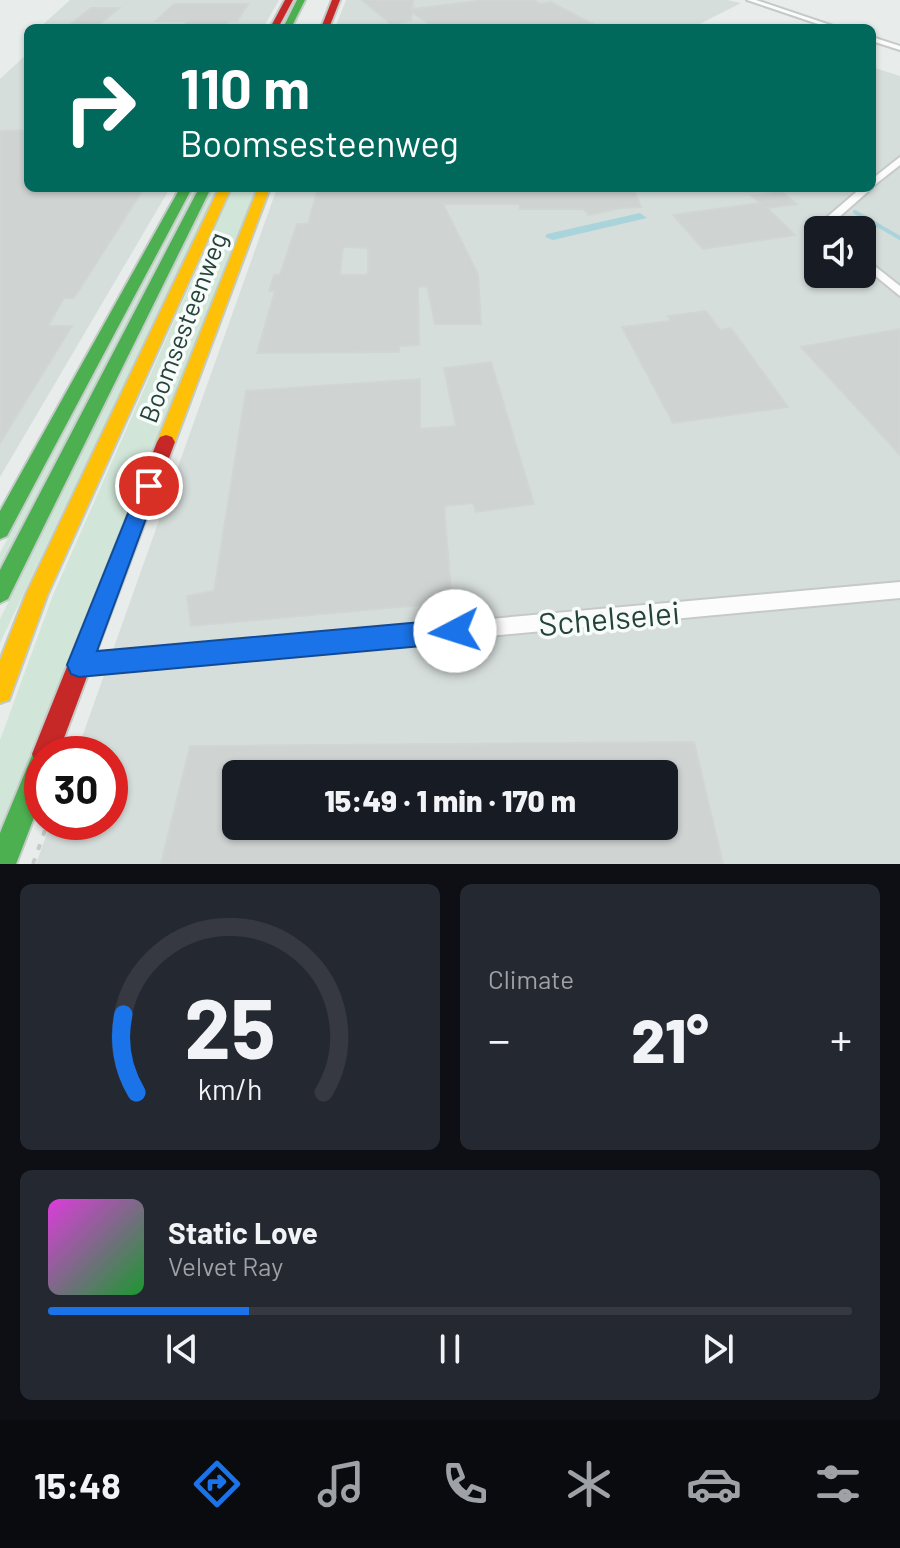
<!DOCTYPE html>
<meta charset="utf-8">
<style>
:root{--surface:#171b24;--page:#242831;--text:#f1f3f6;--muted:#9ea1a6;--line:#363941;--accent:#1a73e8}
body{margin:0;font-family:Barlow,sans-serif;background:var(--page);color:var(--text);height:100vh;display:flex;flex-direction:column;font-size:30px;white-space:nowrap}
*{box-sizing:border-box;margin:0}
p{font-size:26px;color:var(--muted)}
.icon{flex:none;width:44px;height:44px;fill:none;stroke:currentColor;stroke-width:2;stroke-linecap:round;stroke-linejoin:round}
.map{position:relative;height:864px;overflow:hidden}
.side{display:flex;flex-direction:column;gap:20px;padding:20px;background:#0d0f14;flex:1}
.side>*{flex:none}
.guide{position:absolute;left:24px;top:24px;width:852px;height:168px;border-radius:12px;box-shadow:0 2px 6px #0004;background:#00695c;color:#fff;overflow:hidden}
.tools{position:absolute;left:804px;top:216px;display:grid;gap:16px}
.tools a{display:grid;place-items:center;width:72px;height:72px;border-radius:12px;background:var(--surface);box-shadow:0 2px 6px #0004;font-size:40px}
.speed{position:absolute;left:24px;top:736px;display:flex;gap:16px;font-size:40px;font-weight:700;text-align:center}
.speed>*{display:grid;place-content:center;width:104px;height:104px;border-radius:50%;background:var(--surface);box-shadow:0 2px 6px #0004;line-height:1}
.speed .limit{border:12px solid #d22;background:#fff;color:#111}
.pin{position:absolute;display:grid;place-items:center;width:68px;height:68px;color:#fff;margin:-34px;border:4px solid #fff;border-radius:50%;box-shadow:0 2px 8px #0007}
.me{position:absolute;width:88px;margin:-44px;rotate:265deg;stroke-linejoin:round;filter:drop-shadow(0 0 6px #0008)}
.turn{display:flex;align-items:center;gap:28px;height:168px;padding:0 24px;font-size:36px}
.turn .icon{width:104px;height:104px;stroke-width:2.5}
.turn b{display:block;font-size:56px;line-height:68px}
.big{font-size:60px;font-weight:800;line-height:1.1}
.side .tile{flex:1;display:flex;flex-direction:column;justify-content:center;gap:12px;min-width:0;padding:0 28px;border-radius:12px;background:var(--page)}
.side .dial{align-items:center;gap:0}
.dial svg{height:208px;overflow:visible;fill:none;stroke:var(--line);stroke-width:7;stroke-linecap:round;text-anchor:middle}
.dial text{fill:var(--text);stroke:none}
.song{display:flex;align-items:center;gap:24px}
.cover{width:96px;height:96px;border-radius:12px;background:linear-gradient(135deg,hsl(300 70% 55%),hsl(130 70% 35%))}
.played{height:8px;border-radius:4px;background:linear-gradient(90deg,var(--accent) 25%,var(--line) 25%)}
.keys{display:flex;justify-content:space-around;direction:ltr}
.heat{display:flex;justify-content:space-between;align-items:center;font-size:44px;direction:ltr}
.side .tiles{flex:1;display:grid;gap:20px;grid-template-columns:1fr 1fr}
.tile:last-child{grid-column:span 2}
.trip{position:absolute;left:222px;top:760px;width:456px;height:80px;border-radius:12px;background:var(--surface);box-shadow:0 2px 6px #0004;font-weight:800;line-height:80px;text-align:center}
.tabs{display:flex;height:128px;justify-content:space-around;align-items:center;background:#090b0e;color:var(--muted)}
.tabs .icon{width:56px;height:56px}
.tabs .active{color:var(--accent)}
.tabs b{font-size:36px;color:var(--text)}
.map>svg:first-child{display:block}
.built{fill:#d6dedb;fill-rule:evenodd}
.green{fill:#d1e6d8}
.water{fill:#a9d4db}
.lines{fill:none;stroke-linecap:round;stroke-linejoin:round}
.stream{stroke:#a9d4db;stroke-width:4}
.building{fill:#cfd4d2;stroke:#d1d6d4;stroke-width:2;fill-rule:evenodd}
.street-casing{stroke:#c5cac8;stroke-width:4}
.fast-casing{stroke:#c3cbc8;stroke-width:4}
.slow-casing{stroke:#c3cbc8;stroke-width:4}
.jam-casing{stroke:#c3cbc8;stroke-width:4}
.path{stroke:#c3ccca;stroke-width:4;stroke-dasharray:6 9;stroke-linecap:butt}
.street{fill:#fcfcfc;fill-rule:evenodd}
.fast{fill:#4caf50;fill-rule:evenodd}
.slow{fill:#ffc107;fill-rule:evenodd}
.jam{fill:#c62828;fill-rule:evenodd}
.route{fill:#1a73e8;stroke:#114b97;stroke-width:2}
.labels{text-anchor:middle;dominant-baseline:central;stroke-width:7;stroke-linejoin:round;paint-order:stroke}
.street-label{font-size:26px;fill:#24423a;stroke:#f7fbf9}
.near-street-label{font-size:32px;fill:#24423a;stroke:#f7fbf9}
</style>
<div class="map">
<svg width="900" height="864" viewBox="0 0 900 864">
<rect width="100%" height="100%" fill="#e8edeb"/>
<!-- built -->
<g class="built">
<path d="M70,0H279L263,28H39Z"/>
<path d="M346,0H727L741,3L692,28H335Z"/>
<path d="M28,53V188H170L0,477V79Z"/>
<path d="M872,67L900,76V864H36L51,822H110V754H76L277,188H872ZM818,230H862V274H818ZM236,774H664V826H236Z"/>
</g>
<!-- green -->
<g class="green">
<path d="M194,188H199L0,570V553Z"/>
<path d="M212,188H218L0,643V619Z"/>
<path d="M233,188H257L0,833V740L53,595Z"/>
</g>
<!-- water -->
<path class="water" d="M640,213L647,218L553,240L545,237L547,234Z"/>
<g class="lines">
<!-- stream -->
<path class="stream" d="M855,212L900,238"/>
</g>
<!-- building -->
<g class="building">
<path d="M362,0H413L412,9L486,0H533L540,4L551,2L600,28H434L412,12L411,21L391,24Z"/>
<path d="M174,4H248L237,21H229L224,28H182L188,21H156Z"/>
<path d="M91,8H119L95,28H66Z"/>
<path d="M28,130V188H144L74,298H64L48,326H72L0,443V131Z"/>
<path d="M318,188H633L641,207L622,208L589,215L583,209H520L519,204H443L478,274L481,324H435L427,286L418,287L419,345L399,346V352L257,353L275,291H269L274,275H280L297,224H308ZM343,247L368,248V275H340Z"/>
<path d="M782,192L797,204L767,208L795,235L703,249L673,215L760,203L752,196Z"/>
<path d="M706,311L720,330L731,328L788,407L673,423L622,327L671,321L668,316Z"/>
<path d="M900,329V455L801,347Z"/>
<path d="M491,362L534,504L476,512L473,503L444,506L452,602L191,626L187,596L214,591L246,391L420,379V429L456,426L444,368Z"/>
<path d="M694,742L723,864H161L190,746ZM236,774H664V826H236Z"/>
</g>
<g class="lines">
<!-- street casing -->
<g class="street-casing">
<g id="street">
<path d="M747,0H756L839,28H830Z"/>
<path d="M872,37L900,46V50L872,41Z"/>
<path d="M900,157V165L872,187V179Z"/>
<path d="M861,188H872L829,226L833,230L819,228V224Z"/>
<path d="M862,256L900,286V296L862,265Z"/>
<path d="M900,582V598L79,674L72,672L70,665L72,658L79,656Z"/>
</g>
</g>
<!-- fast casing -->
<g class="fast-casing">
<g id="fast">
<path d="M297,0H305L291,28H283Z"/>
<path d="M180,188H192L7,536L0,539V511Z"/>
<path d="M199,188H211L8,599L0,603V570Z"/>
<path d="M42,749L52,754H42V797L16,864H0V833L33,753Z"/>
</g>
</g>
<!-- slow casing -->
<g class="slow-casing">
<g id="slow">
<path d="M219,188H231L47,596L9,700L0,703V660L26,594Z"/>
<path d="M258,188H270L175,442L172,447H160L157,442Z"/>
</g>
</g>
<!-- jam casing -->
<g class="jam-casing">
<g id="jam">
<path d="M285,0H293L278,28H270Z"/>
<path d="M332,0H340L329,28H321Z"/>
<path d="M166,435L172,437L175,442L58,754H42V766L36,763L32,754L157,442L160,437Z"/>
</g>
</g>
<!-- path -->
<path class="path" d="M33,864L48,822"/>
<!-- street -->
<use href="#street" class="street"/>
<!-- fast -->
<use href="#fast" class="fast"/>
<!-- slow -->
<use href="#slow" class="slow"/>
<!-- jam -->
<use href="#jam" class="jam"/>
</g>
<!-- route -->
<path class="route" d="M149,478L156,480L158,486L97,651L455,619L463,623L466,631L463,639L455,643L79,677L71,674L67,665L139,486L142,480Z"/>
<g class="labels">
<!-- street labels -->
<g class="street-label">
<text transform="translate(182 327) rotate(-69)">Boomsesteenweg</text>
</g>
<!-- near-street labels -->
<g class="near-street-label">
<text transform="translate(609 617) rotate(-5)">Schelselei</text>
</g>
</g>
</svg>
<div class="tools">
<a><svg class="icon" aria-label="sound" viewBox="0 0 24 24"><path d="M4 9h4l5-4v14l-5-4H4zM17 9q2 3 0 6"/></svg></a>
</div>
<div class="speed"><div class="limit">30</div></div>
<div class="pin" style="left:149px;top:486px;background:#d93025"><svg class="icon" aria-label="arrive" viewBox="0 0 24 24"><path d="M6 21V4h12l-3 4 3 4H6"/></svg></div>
<svg class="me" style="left:455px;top:631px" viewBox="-20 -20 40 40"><circle r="19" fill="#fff"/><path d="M0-13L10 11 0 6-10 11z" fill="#1a73e8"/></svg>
<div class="trip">15:49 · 1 min · 170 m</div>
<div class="guide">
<div class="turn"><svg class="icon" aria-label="right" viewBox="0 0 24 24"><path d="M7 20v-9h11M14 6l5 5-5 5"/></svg><div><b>110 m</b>Boomsesteenweg</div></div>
</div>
</div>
<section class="side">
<div class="tiles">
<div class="tile dial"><svg viewBox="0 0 100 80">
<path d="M14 69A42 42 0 1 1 86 69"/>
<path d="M14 69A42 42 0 0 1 9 39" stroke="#1a73e8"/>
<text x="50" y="56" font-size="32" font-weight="700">25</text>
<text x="50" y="72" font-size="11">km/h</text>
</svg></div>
<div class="tile"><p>Climate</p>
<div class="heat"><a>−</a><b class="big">21°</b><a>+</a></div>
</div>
<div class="tile">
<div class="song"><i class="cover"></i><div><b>Static Love</b><p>Velvet Ray</p></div></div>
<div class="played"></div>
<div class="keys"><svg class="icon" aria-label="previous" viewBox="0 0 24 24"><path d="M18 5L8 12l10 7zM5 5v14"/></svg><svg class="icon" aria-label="pause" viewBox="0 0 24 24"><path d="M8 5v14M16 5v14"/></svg><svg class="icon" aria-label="next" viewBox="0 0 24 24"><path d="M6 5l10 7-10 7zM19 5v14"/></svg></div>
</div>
</div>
</section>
<nav class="tabs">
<b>15:48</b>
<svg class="icon active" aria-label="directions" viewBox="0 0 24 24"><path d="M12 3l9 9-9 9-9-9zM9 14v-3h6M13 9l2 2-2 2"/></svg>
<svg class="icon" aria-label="music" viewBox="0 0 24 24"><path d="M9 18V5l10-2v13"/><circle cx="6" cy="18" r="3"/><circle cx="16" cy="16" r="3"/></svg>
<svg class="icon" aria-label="phone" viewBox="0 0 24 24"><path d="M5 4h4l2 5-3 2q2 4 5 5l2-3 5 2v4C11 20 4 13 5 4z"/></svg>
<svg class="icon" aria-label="climate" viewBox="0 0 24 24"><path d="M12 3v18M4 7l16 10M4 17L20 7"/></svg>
<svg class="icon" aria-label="car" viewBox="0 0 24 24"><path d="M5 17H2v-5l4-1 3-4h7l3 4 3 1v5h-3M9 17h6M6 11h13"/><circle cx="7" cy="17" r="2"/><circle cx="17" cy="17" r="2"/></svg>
<svg class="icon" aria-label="filters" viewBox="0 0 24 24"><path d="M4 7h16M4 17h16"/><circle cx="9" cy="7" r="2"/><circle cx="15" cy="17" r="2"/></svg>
</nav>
